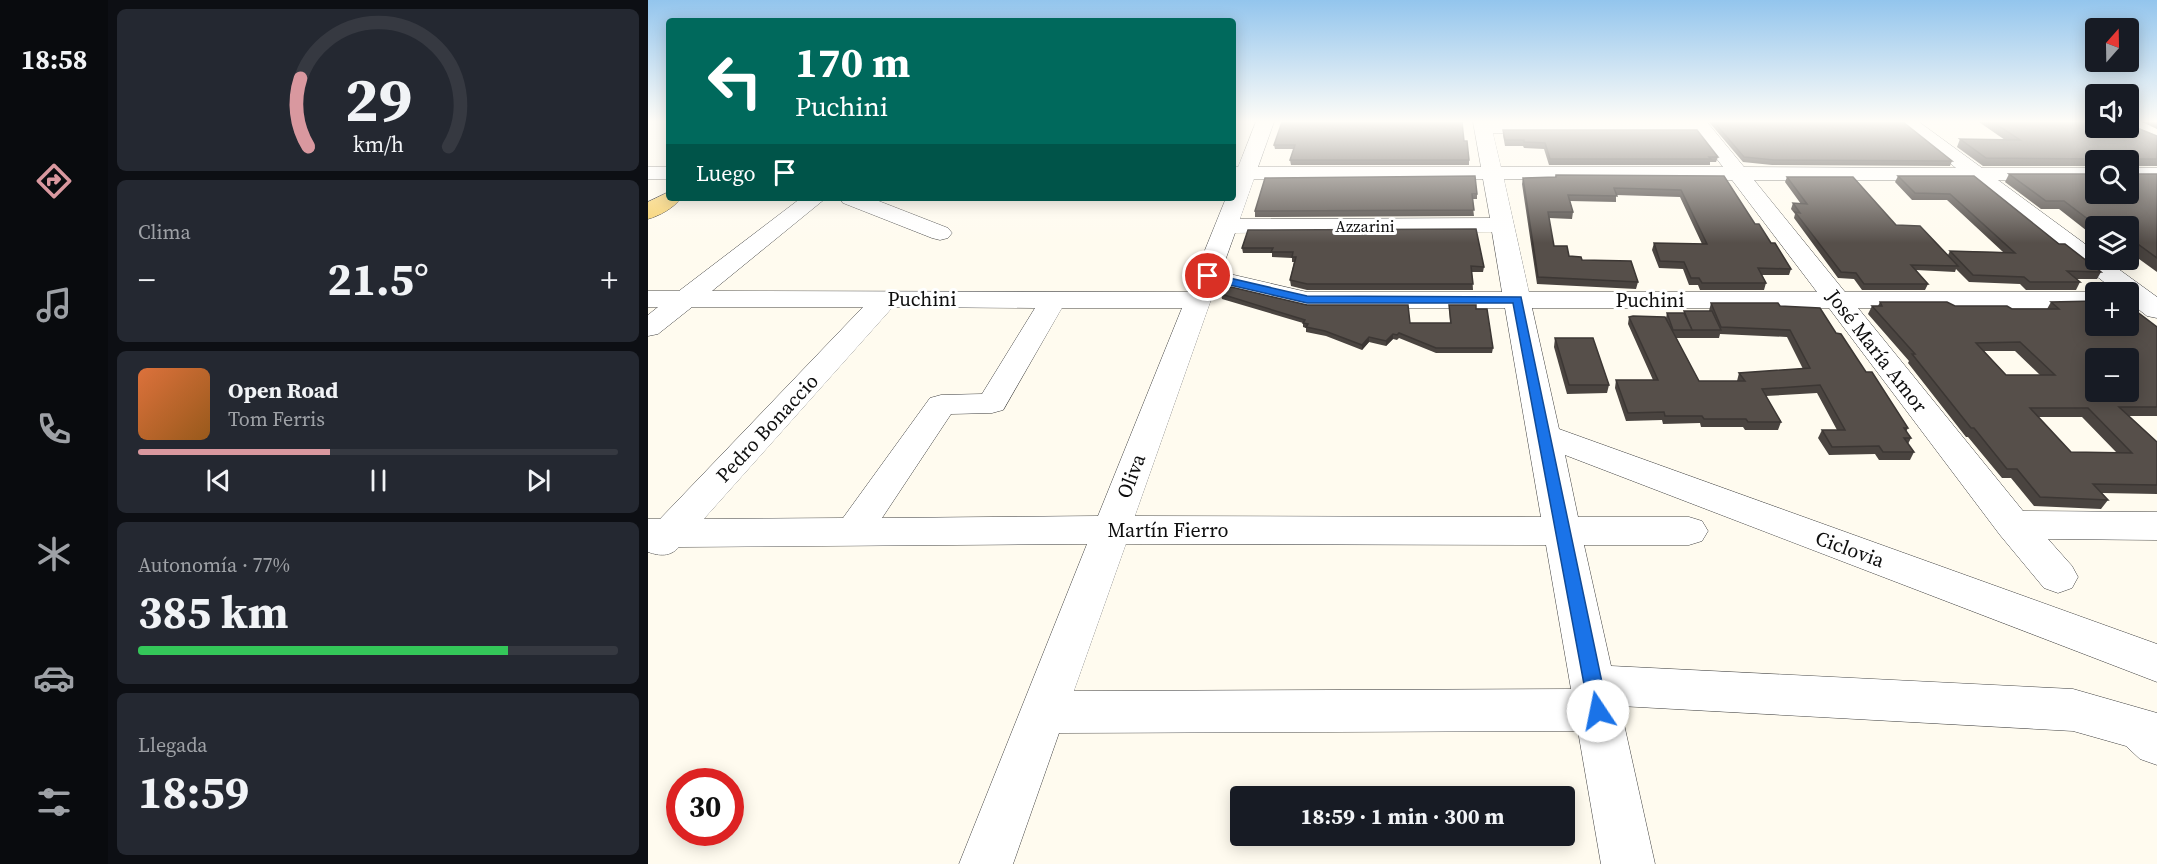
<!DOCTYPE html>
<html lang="es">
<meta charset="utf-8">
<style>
:root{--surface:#171b24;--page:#242831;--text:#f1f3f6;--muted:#9ea1a6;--line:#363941;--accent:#d9989f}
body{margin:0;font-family:"Source Serif 4",serif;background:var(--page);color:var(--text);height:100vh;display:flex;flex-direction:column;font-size:22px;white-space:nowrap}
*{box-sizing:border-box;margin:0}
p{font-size:20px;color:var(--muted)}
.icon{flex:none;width:33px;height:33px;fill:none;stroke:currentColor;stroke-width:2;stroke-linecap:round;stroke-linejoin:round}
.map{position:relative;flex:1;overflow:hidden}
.drawer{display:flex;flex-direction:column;gap:9px;padding:9px;background:#0d0f14;width:540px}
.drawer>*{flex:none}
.hud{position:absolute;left:18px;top:18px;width:570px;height:183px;border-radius:6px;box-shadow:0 3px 15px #0003;background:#00695c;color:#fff;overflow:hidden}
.needle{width:39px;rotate:20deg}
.fabs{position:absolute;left:1437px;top:18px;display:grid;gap:12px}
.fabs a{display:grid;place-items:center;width:54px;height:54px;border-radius:6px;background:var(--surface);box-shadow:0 3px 15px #0003;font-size:30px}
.speed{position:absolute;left:18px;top:768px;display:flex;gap:12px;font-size:30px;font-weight:700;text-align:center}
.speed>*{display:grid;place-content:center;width:78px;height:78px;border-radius:50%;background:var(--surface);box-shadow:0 3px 15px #0003;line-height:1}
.speed .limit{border:9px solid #d22;background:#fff;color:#111}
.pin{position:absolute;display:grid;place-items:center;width:51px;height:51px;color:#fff;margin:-26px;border:3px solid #fff;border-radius:50%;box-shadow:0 2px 6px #0007}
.me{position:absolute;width:66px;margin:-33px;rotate:349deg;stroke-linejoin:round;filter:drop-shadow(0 0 4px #0008)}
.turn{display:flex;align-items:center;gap:21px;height:126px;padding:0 30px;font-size:27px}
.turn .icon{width:78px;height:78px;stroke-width:2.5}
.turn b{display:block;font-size:42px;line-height:51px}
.then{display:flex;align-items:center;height:57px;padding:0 30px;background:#0003;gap:12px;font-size:22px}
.big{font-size:45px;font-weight:700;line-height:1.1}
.drawer .widget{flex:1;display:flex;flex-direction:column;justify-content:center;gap:9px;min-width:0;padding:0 21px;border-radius:9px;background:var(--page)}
.drawer .dial{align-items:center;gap:0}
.dial svg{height:156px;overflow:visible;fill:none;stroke:var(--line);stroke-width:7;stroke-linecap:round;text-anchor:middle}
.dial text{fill:var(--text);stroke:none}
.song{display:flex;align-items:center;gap:18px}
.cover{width:72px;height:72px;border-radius:9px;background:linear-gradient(135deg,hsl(20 70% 55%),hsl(30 70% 35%))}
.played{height:6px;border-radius:3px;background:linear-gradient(90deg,var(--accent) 40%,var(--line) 40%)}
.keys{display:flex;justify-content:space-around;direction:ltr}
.heat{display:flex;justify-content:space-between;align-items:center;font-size:33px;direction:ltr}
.charge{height:9px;border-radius:4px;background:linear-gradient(90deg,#34c759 77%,var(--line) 0)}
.trip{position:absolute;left:582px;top:786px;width:345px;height:60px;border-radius:6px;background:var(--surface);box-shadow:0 3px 15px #0003;font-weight:700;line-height:60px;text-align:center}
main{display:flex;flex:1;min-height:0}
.dock{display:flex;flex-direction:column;width:108px;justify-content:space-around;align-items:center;background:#090b0e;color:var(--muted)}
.dock .icon{width:42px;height:42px}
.dock .selected{color:var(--accent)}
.dock b{font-size:27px;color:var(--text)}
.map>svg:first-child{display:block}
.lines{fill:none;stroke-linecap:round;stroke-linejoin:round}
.minor-casing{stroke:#414141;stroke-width:1}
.major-casing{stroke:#1f1f1f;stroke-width:1}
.minor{fill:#fff;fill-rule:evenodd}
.major{fill:#f6cf68;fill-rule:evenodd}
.wall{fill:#4a4440;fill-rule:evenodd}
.shaded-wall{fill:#3c3734}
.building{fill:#564f4a;stroke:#3c3734;stroke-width:1.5;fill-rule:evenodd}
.route{fill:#1a73e8;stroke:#114b97;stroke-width:1.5}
.labels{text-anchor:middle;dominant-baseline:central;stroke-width:6;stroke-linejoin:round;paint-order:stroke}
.far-street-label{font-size:16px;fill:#0e0e0e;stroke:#fff}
.street-label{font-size:20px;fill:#0e0e0e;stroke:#fff}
</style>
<main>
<nav class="dock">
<b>18:58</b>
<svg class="icon selected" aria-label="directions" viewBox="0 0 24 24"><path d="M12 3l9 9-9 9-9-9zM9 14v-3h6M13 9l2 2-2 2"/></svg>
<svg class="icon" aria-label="music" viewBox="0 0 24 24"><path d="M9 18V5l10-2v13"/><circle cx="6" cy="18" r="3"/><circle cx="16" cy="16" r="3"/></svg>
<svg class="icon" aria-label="phone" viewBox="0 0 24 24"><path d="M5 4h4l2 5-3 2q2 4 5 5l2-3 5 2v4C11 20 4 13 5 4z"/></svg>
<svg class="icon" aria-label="climate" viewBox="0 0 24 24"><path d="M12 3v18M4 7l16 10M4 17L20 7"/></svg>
<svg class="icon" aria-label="car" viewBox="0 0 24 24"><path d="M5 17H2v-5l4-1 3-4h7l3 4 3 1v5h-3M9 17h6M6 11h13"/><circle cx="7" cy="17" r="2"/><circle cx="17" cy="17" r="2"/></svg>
<svg class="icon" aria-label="filters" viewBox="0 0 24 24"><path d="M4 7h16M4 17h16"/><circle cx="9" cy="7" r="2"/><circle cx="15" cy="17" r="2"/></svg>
</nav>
<section class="drawer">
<div class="widget dial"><svg viewBox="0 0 100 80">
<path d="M14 69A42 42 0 1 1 86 69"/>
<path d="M14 69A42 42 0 0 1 10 34" stroke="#d9989f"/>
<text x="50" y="56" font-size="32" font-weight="700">29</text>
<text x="50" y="72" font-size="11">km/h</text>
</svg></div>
<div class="widget"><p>Clima</p>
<div class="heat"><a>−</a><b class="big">21.5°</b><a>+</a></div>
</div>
<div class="widget">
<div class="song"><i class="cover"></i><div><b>Open Road</b><p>Tom Ferris</p></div></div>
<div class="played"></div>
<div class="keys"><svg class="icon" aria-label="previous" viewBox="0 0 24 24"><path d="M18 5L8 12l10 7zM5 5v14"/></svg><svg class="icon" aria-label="pause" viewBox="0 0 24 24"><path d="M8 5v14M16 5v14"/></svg><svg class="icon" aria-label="next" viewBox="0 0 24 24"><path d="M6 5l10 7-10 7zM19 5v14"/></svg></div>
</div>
<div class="widget"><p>Autonomía · 77%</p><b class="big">385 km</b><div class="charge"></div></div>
<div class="widget"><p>Llegada</p><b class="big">18:59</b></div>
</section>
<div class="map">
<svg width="1509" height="864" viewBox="0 0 1509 864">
<rect width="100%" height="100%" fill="#fffbef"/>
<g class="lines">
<!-- minor casing -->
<g class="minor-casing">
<g id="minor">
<path d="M608,122H626L610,167H833L825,122H1059L1096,167L1308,168L1251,122H1271L1334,168H1448V180H1350L1448,252V260H1458L1509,297V318L1499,316L1480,301V292H1469L1324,180H1106L1197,292H1450H1448V308H1210L1375,511L1509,512V540L1400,539L1424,566L1430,577L1424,588L1410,593L1396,588L1352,535L1181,308H884L911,429L1509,644V682L917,455L930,517H1041L1054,521L1060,531L1054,541L1041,545H936L963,666L1425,689L1509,713V765L1492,759L1478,746L1425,731L972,706L1007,864H953L930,731L411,733L365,864H311L439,544L31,547C22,557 12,556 0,552V519H12L215,307H44L10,334L0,336V315L10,307H0V291H31L153,198H178L64,291L540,292L578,198H585V167H590ZM845,133H1049L1075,167H853ZM606,179H835L842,218L592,219ZM856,179L1084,180L1169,292H881ZM844,232L854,292H659L573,272L587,233ZM568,286L659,308H857L893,517L487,516ZM245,307L387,308L334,394L293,395L282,398L195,518L56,519ZM414,308H534L450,516L234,518L303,414L344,413L355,410ZM478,544L898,545L923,689L426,691Z"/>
<rect x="0" y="167" width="21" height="12"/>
<rect x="1480" y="168" width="29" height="12"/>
<path d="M192,198H223L300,228L304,233L300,238L292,240L284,238L195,203Z"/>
</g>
</g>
<!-- major casing -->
<g class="major-casing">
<path id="major" d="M21,192V198H33C26,208 11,216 0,219V202Z"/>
</g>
<!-- minor -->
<use href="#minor" class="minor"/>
<!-- major -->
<use href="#major" class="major"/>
</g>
<!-- wall -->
<g class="wall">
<path d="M1061,122H1255L1304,161L1302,166L1124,165L1095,162Z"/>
<path d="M1331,122H1448L1509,136V166H1483V174H1509V272L1480,251V226H1448V238L1411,209H1393L1357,182L1361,174L1448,194L1480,160H1448V166H1335L1309,147L1312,139L1357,140Z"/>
<path d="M1494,122H1509V129Z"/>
<path d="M855,130L1070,157L1068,162H1062V165H901L896,149L876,148L875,146H857L855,135Z"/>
<path d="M816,141L821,160V165H643L642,160L646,149H627L626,145Z"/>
<path d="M908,175L1076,176L1107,224L1143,269L1141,275H1114L1118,283L1116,290H1052L1050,285H1041L1035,269L1011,268L1004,250L1006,243L1054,244L1032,197L968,195V202L922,201L925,212L924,219L901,218L906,246L921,256L934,260L990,282L988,289L889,284L874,184L875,178L907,177Z"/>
<path d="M1250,176H1326L1411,244L1453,272L1449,279H1428L1432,282L1428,290H1378L1372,284L1321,282L1308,269L1307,272L1268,270L1280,284L1277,290H1214L1206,279L1190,278L1146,218L1147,214L1143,209L1145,203L1153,204L1137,182L1139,177L1248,225L1300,255L1302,251L1355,252L1299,200H1264L1247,182Z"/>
<path d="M829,194V199H824L826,216L607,217V211Z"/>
<path d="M600,230L836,267L835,272H824L825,290H659L643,286L642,280L646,262H644V258L624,257V253H595L594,248Z"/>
<path d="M573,294L659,305L762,323H802L801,305L828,309L845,348L844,353H788L751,338L749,340L745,339L738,346L721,342L714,350L678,336L658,332V328L655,327V323L574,299Z"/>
<path d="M1232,302L1364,309H1399L1403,302L1509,327V416H1481L1509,442V494L1454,493L1460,500L1453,509L1386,506L1363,478H1354L1320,437H1318L1260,363L1261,361L1220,314L1224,306H1230ZM1336,351H1367L1392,375H1358ZM1390,417H1434L1468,452H1423Z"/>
<path d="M1063,303L1132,306L1188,333L1260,428L1258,432L1263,438L1260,444L1266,452L1262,460H1231L1227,454L1181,455L1170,438L1174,430H1189L1169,393L1118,396L1133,422L1130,430H1097L1095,427H1053L1052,423L1015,424L1014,420L978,421L967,388L968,380H1005L980,324L981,317L1018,318L1019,313H1036V311H1061ZM1072,334L1139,337L1155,369L1091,373L1089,381H1051L1028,338H1071Z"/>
<path d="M907,338L961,385L959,393L919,394L906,347Z"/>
</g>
<!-- shaded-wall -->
<g class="shaded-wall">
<path d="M745,334V339L738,346V341Z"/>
<path d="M721,337V342L714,350V345Z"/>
</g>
<!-- building -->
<g class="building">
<path d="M634,122H814L816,141H819L821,160H642L647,145H626Z"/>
<path d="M1066,122H1255L1304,161L1126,160L1096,157Z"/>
<path d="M1345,122H1448V128H1480V124L1509,136V159H1483V174H1509V258L1487,242H1480V226H1449L1416,201H1398L1361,174H1448V194H1480V160H1454V159L1338,158L1312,139L1372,140Z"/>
<path d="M855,130H1049L1070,157H1061L1063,159H902L897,143L876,142V140H857Z"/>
<path d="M908,175L1076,176L1107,224H1111L1123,243H1127L1143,269L1110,268L1118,283H1054L1051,278H1043L1036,262L1012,261L1006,243L1059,244L1033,190L966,188L969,196L920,195L925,212H900L906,246H919L921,256L933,257L934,260L983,261L990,282L890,277L875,178L908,177Z"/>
<path d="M827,176L829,194H824L826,210L607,211L617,178Z"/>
<path d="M1250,176H1326L1411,244H1417L1453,272L1419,271L1432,282H1382L1376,277L1325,275L1302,251L1367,253L1302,194L1267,193Z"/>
<path d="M1139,177H1205L1248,225L1272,226L1310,266L1263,265L1280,284H1216L1208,273L1193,272L1147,212L1152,213L1145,203L1159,204Z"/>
<path d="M828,229L836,267L823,266L825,284H659L642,280L648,257H644L645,252H623L625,248H594L600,230Z"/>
<path d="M583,287L659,305H760L762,323H803L801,305H828V309H839L845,348H788L751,333L749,335L745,334L738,341L721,337L714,345L677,331L658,327L660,324L655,323L657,320L573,294Z"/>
<path d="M1448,301V326H1480V305L1509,327V407H1471L1509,442V485L1445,484L1460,500L1392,497L1369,469H1359L1326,428H1323L1264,354H1267L1224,306H1234L1232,302H1299L1307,306H1359L1364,309H1411L1403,302ZM1372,342L1407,375H1358L1328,343ZM1448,358H1480V392H1448ZM1382,408H1440L1484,453L1423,452Z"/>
<path d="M1063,303H1130L1132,306L1172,308L1188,333L1193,334L1218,372H1224L1260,428H1256L1263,438H1256L1266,452H1235L1231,446L1184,447L1174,430H1197L1172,385L1114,389L1133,422H1100L1098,419H1056L1054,416H1017L1016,412L980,413L968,380H1010L981,317L985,316L1017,317L1051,381H1097L1091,373L1162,368L1142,330L1073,327Z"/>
<path d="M1036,311H1064L1073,330H1044Z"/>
<path d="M1019,313H1036L1044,330H1025Z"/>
<path d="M907,338H945L961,385H921Z"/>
</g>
<!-- sky -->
<linearGradient id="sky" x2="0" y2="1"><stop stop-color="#93c5ed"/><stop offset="0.5" stop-color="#fffdf8"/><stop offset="1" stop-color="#fffdf8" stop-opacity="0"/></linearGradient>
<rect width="1509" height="243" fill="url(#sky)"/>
<!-- route -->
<path class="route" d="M560,273L659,296L873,297L960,711L957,717L950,719L943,717L941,711L865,303H659L556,279L554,276Z"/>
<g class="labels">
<!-- far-street labels -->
<g class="far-street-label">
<text x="717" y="226">Azzarini</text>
</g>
<!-- street labels -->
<g class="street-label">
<text x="274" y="299">Puchini</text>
<text x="1002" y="300">Puchini</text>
<text transform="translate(1229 351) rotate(52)">José María Amor</text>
<text transform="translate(119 428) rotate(-47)">Pedro Bonaccio</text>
<text transform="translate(483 476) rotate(-69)">Oliva</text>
<text x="520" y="530">Martín Fierro</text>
<text transform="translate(1202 549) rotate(20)">Ciclovia</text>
</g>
</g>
</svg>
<div class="fabs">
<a><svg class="needle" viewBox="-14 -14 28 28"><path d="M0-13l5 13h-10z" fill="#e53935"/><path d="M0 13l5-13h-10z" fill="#9ea1a6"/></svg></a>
<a><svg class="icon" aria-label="sound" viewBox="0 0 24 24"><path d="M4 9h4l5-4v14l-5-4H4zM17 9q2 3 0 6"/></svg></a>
<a><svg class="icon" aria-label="search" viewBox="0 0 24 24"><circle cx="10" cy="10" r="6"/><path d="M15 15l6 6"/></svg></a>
<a><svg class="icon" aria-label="layers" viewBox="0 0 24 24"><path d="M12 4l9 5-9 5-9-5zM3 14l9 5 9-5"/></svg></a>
<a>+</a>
<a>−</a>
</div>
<div class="speed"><div class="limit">30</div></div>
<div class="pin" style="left:560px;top:276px;background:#d93025"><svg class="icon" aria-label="arrive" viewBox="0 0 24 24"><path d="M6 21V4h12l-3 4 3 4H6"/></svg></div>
<svg class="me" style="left:950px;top:711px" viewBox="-20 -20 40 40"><circle r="19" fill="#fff"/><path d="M0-13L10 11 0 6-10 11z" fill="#1a73e8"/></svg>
<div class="trip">18:59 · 1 min · 300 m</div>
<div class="hud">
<div class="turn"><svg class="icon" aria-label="left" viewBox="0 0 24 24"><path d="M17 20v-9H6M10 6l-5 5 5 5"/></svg><div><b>170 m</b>Puchini</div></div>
<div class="then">Luego<svg class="icon" aria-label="arrive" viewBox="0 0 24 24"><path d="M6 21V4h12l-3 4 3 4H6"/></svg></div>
</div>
</div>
</main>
